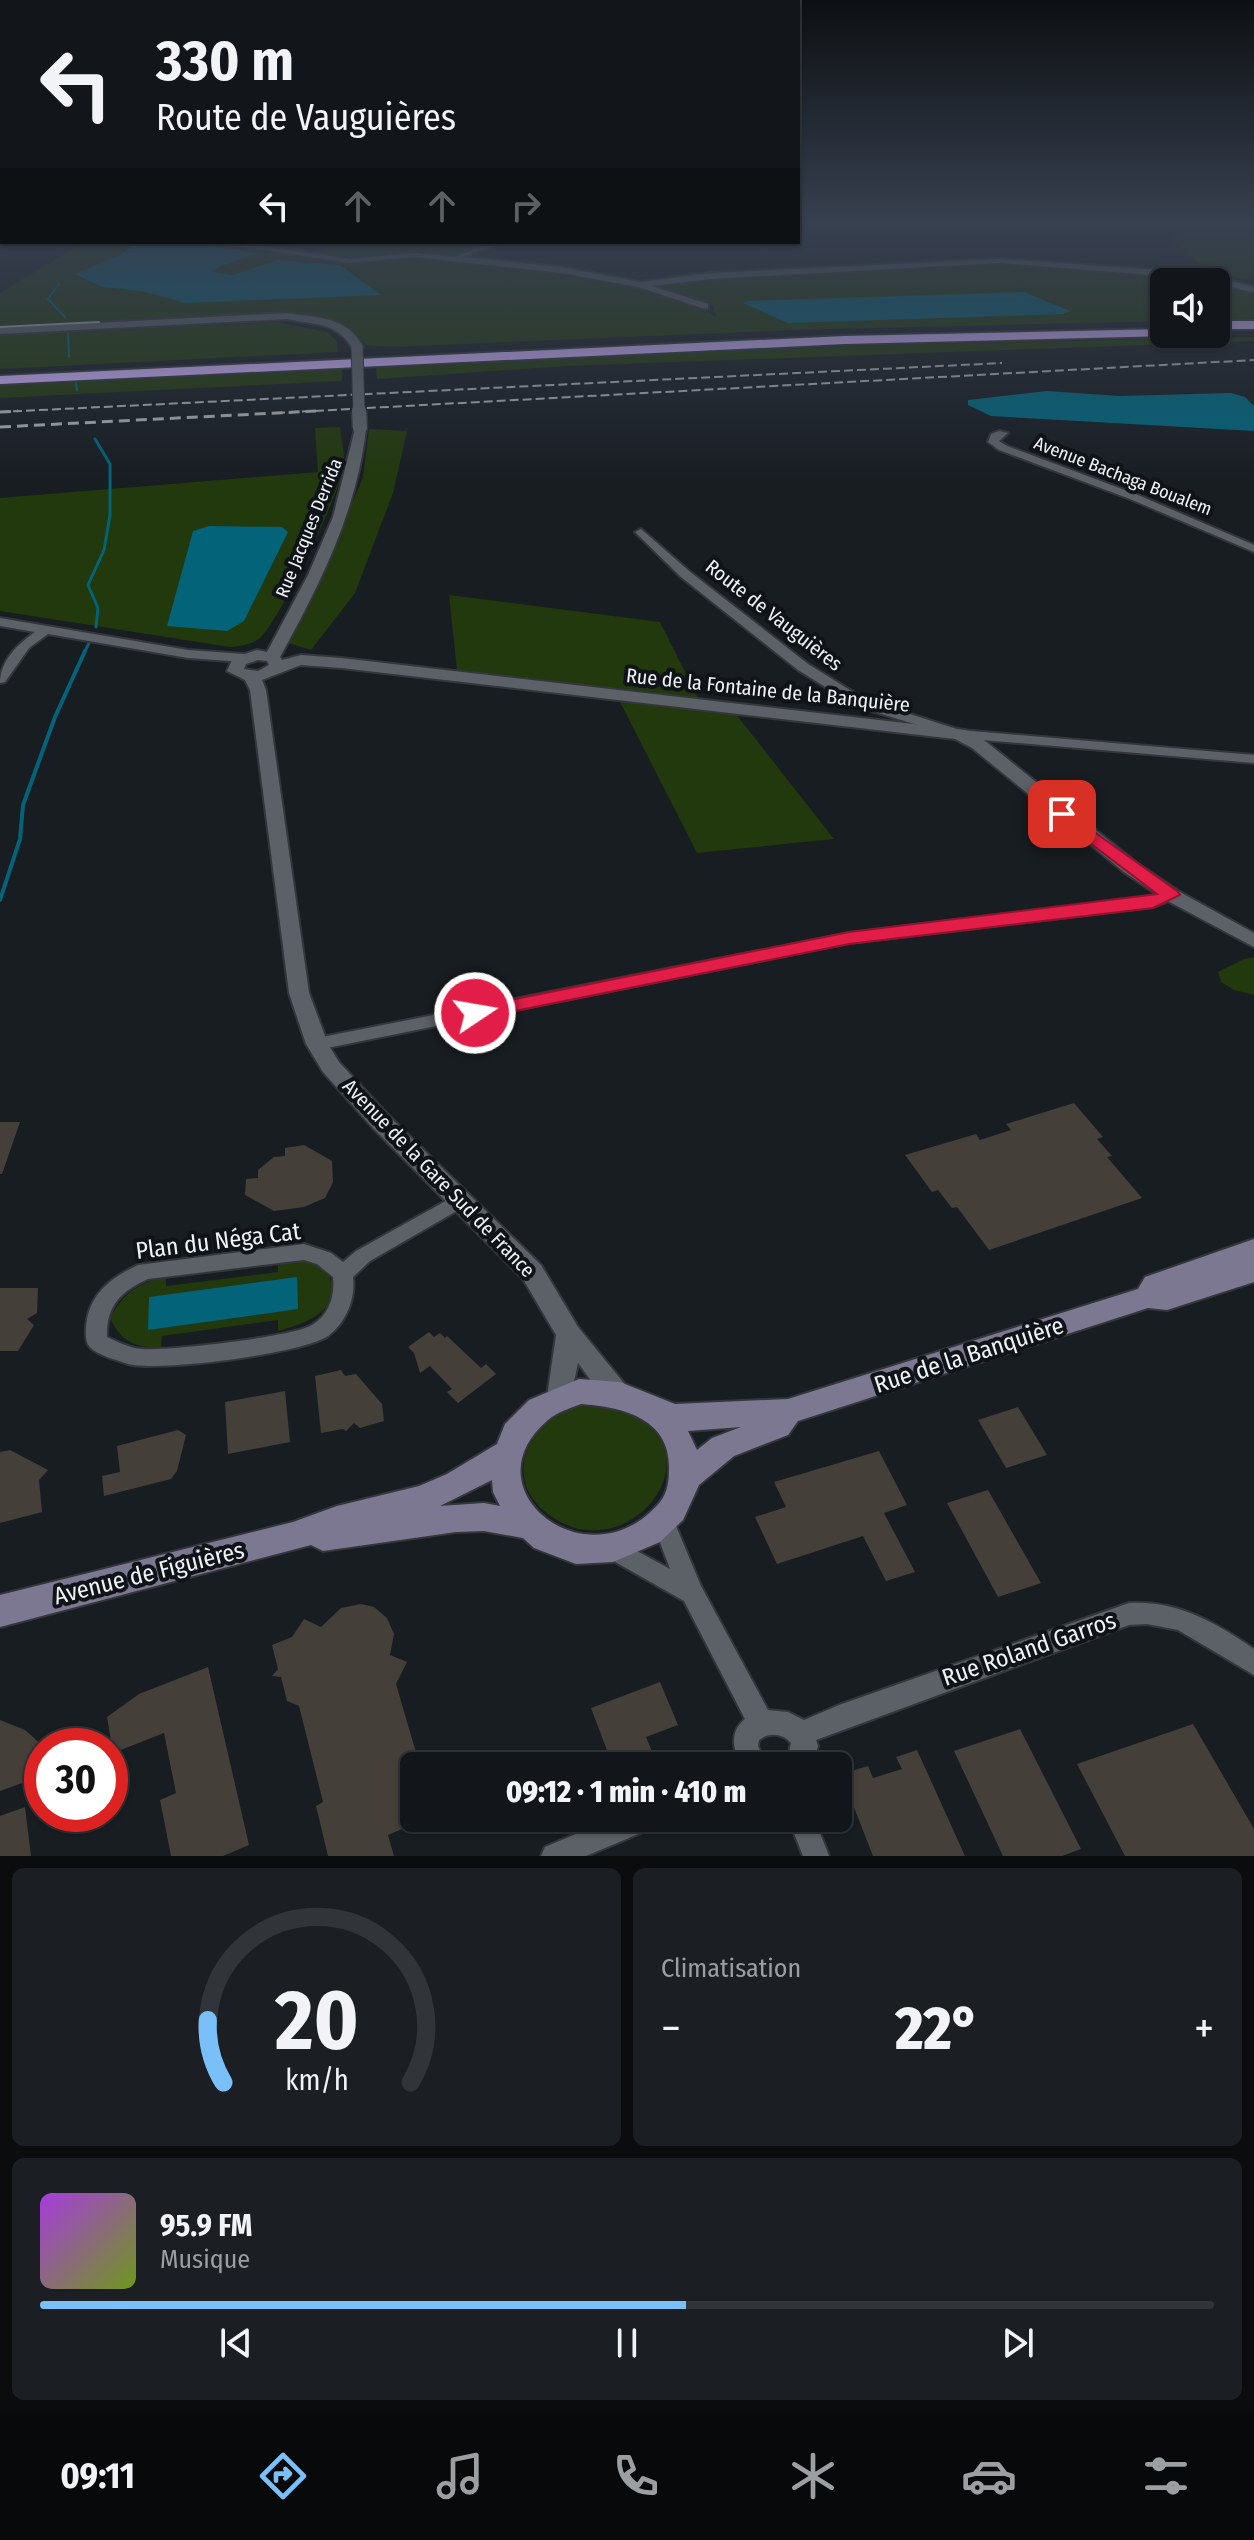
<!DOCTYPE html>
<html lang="fr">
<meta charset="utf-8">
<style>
:root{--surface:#12161a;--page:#1b1f23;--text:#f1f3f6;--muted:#9c9fa2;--line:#313539;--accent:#79bff8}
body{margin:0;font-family:"Fira Sans Condensed",sans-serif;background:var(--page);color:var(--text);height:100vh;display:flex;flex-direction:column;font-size:30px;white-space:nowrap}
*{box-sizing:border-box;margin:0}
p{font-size:26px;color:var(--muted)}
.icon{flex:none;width:44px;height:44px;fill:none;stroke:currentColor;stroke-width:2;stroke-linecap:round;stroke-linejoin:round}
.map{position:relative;height:1856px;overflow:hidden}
.drawer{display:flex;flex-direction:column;gap:12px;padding:12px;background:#0a0c0e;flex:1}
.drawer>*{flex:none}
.hud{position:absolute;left:0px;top:0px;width:800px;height:244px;box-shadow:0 2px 6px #0004,0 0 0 2px var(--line);background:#12161a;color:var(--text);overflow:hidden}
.tools{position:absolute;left:1150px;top:268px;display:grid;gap:16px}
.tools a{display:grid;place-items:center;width:80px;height:80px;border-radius:12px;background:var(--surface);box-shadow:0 2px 6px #0004,0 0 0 2px var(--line);font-size:40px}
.speed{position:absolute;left:24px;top:1728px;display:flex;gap:16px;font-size:40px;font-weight:700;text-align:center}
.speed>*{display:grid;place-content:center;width:104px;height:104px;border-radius:50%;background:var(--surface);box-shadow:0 2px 6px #0004,0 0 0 2px var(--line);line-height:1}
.speed .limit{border:12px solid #d22;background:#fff;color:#111}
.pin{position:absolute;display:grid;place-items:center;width:68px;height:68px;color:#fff;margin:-34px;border-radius:16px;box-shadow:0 4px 12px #0006}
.me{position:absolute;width:88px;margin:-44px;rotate:78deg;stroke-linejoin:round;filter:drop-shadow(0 0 6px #0008)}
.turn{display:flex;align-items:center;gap:28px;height:168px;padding:0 24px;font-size:36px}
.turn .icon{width:104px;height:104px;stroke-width:2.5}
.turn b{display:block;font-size:56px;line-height:68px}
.lanes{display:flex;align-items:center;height:76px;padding:0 24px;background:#0003;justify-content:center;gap:40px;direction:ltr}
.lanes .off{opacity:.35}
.big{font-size:60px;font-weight:800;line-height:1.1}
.drawer .tile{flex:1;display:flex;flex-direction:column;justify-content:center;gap:12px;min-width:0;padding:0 28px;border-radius:12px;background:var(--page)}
.drawer .dial{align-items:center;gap:0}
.dial svg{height:208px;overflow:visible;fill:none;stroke:var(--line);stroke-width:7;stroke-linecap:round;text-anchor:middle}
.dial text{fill:var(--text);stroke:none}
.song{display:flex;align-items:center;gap:24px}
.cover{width:96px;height:96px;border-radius:12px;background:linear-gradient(135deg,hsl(280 70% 55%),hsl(80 70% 35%))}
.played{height:8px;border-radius:4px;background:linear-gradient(90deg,var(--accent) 55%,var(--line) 55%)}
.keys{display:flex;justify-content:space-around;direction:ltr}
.heat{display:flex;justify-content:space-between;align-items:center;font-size:44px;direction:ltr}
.drawer .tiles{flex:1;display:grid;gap:12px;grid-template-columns:1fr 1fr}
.tile:last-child{grid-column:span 2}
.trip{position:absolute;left:400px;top:1752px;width:452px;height:80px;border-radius:12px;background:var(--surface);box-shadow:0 2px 6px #0004,0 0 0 2px var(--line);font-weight:800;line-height:80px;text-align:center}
.menu{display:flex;height:128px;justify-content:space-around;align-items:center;background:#07090a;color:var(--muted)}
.menu .icon{width:56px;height:56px}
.menu .current{color:var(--accent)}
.menu b{font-size:36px;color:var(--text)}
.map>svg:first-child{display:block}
.green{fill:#22380d}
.water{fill:#026379}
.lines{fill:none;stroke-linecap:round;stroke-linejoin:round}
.stream-far2{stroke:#026379;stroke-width:2}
.stream-far1{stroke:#026379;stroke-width:3}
.stream{stroke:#026379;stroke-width:4}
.building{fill:#443f39}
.minor-casing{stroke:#33363a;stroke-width:4}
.tertiary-casing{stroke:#33363a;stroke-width:4}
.secondary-casing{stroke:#33363a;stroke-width:4}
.motorway-casing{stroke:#33363a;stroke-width:4}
.minor{fill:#5c6167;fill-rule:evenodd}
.tertiary{fill:#5c6167;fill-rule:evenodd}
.secondary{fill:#7d7891;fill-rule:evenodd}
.motorway{fill:#caadf4;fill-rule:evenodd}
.tram{stroke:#a8abaf;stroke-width:2}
.rail-far1{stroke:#a8abaf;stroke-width:2;stroke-dasharray:9 4;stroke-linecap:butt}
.rail{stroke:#a8abaf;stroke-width:3;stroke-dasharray:11 6;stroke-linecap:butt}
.tertiary-bridge-far1-casing{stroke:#33363a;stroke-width:13;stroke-linecap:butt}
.tertiary-bridge-casing{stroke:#33363a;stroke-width:17;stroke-linecap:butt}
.tertiary-bridge-far1{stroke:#5c6167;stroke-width:11}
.tertiary-bridge{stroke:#5c6167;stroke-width:14}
.route{fill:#e11d48;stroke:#92132f;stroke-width:2}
.labels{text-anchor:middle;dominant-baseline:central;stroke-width:8;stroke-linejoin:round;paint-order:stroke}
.far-street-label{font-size:18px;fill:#f0f3f6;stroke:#101419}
.street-label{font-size:20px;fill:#f0f3f6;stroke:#101419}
.near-street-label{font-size:24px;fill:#f0f3f6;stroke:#101419}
</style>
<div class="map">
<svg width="1254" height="1856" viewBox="0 0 1254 1856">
<rect width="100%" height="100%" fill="#181d22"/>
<!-- green -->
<g class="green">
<path d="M1182,225H1254V279L1214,276L1172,240Z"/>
<path d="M84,242H278L314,252L342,242H502L452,258L411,255L367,260L413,256L556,270L638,286L699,307L716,317L713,306L652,286L713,278L1008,264L1209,279L1254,292V319L1216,320V282H1164V321L792,330L389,347L366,345C354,328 339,323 320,318L102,321L0,326V293Z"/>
<path d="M277,322L327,332L337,341L338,352L0,369V335Z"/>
<path d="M1254,337V341L566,366L377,379L376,366L880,345Z"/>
<path d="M342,368V381L0,398V385Z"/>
<path d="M340,427C341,438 345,452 344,464C342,490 279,622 260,638C251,645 241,646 230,647L0,611V498L318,472L315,428Z"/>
<path d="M369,429L407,431L393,493L355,593L311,650L288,643L317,587L363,477Z"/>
<path d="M449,595L660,622L699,700L457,670Z"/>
<path d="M617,696L732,709L834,839L697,853Z"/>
<path d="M1254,957V995L1234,990L1221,982L1218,972L1244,959Z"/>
<path d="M278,1261H306L326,1269C347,1308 310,1322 278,1331V1320L162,1336L161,1348C135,1347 122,1343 110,1318C126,1290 136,1286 166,1275V1286L278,1272Z"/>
<path d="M603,1404C740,1435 626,1587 541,1508C510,1480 524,1434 555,1414C570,1405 586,1405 603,1404Z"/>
</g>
<!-- water -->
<g class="water">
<path d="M138,242H182L258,253L218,267L213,272L232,275L278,260L340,265L381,295L185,303L142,291L103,287L74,274L118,256Z"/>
<path d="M1024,292L1070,311L1063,314L788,323L743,303L750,301Z"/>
<path d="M1047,391L1119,396L1231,393L1245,397L1254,406V431L991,416L968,405V400Z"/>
<path d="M209,526L282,527L288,532L244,621L227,631L167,626L193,531Z"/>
<path d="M297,1277L298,1309L148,1330L149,1297Z"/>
</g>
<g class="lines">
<!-- stream-far2 -->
<g class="stream-far2">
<path d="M59,284L48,299L65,317"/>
<path d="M68,333L69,356"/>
<path d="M76,383L77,390"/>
</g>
<!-- stream-far1 -->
<g class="stream-far1">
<path d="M95,439L110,464V515L104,550L88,585L98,608L96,627"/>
<path d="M84,653L91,639"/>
</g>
<!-- stream -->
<path class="stream" d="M0,900L20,839L23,805L55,717L85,651"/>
</g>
<!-- building -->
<g class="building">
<path d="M1074,1103L1103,1137L1097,1139L1112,1156L1107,1157L1142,1198L989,1250L957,1207L952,1208L938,1190L932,1192L905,1155L976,1134L980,1140L1011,1130L1006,1124Z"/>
<path d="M0,1122H20L2,1174H0Z"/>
<path d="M304,1145L332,1161L333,1182L325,1198L304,1207L274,1211L245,1195L246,1179L258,1178V1170L274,1157L285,1156V1148Z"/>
<path d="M0,1288H38L37,1313L27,1319L34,1325L18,1351H0Z"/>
<path d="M429,1332L434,1337L440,1333L445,1338L447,1336L481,1368L486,1364L496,1374L458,1403L447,1392L452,1389L430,1366L420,1373L414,1353L408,1347Z"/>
<path d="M341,1370L345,1376L356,1374L382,1404L384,1421L360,1428L354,1423L346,1431L343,1429L321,1433L315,1376Z"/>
<path d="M285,1391L290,1442L228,1454L225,1402Z"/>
<path d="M1018,1407L1047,1455L1006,1468L978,1420Z"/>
<path d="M178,1430L186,1435L177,1471L171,1479L104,1496L102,1476L120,1472L117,1446Z"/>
<path d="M10,1450L48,1470L39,1480L42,1512L0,1523V1452Z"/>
<path d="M879,1451L907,1505L884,1513L915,1572L886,1581L863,1536L777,1564L755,1517L786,1507L774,1482Z"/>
<path d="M988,1490L1041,1583L998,1597L947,1503Z"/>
<path d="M361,1604L374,1607L387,1618L394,1634L390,1655L407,1662L396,1684L420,1766H414V1824L388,1835L394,1856H328L316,1806L323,1802L299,1706L287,1701L281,1677L272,1676L278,1669L272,1645L292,1637L304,1619L321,1627L341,1608Z"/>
<path d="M208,1667L249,1845L223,1856H171L160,1800L176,1793L164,1733L113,1753L107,1717L139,1694Z"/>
<path d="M660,1682L678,1725L646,1737L658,1766H613L591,1708Z"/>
<path d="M0,1720L25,1730L42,1745V1776L0,1791Z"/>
<path d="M1193,1724L1254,1829V1856H1125L1077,1764Z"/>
<path d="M1020,1729L1081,1849L1062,1856H1003L954,1751Z"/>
<path d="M917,1750L965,1856H873L841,1774L868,1766L873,1778L902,1769L896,1757Z"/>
<path d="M25,1807L31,1856H0V1816Z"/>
</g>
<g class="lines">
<!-- minor casing -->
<g class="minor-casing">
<g id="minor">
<path d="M0,238H2L4,242L0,243Z"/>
<path d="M211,242H232L350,259L414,253L454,257L494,242H506L462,257L561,267L640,282L711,273L1000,259L1201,273L1254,287V293L1201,279L1000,263L711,279L652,286L708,304V308L705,309L638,287L561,273L414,257L350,263Z"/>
<path d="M999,431L1008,433L999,441L1007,446L1138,495L1254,545V552L1130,499L999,450L988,442L991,434Z"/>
<path d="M641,529L689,571L808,664L866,700L960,730L1254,755V763L959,738L856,706L798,670L681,577L637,534L635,532Z"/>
<path d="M0,618L188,650L244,654L250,658L244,662L188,658L48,634L29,648L5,682L0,683C0,661 18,644 35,632L0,626Z"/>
<path d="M1171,890L1179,895L1177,898L1153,907L849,943L317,1050L311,1048L308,1044L311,1040L317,1038L849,933L1150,897Z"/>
<path d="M460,1193L467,1195L470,1200L467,1205L370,1261L353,1277C356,1298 346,1323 328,1336C301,1354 158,1372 128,1364C117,1360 96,1355 89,1346C85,1341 86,1333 86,1328C88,1295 110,1278 138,1265L304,1244L331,1253L343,1262L356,1251ZM304,1260L317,1264L333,1277C335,1296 329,1315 312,1325C293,1337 166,1351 142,1349C129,1348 118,1342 107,1337C106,1306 121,1291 148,1279Z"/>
<path d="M663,1511L671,1514L701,1586L768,1710L788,1712L804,1720L839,1705L1129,1603C1177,1600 1215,1622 1254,1649V1675L1178,1630L1147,1624L1129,1625L816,1740L818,1746L812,1766H786L791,1743C783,1733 769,1732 759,1740L758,1746L767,1766H741C733,1749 729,1732 745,1719L684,1601L603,1555L599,1548L603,1541L611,1537L670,1569L652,1521L655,1514Z"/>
<path d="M614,1818H659L655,1827L586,1856H541L545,1847Z"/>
<path d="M788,1818H814L829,1856H803Z"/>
</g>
</g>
<!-- tertiary casing -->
<g class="tertiary-casing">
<g id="tertiary">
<path d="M287,313C318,318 347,316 363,347L353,349C337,322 316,325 287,319L0,334V328Z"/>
<path d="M356,425L366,428C357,512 320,584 280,657L282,660L301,655L341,658L965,730L984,740L1138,864L1178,891L1254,933V947L1164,899L1124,872L972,748L955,739L341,668L301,665L262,680L266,690L309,993L328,1044L339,1062L389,1116L541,1265L578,1327L632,1393L628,1401C606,1409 591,1379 578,1363L569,1405L560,1408L551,1405L547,1397L556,1335L523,1279L373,1128L323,1072L306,1044L289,993L250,690L245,680L227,671L233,658L257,650L267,652L308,575L333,517ZM258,660L267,661L269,665L258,671L244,669L246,664Z"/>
</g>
</g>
<!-- secondary casing -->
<g class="secondary-casing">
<path id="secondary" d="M1254,1239V1282L1167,1310L1148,1308L798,1421L788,1435L734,1456L699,1485L683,1520L660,1542L613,1562L576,1564L534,1548L523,1538L484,1531L456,1532L323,1551L311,1545L0,1627V1595L293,1522L337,1506L419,1486L447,1474L497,1444L505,1424L529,1400L579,1379L620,1382L675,1404L788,1399L1138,1289L1145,1277ZM581,1404C620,1407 670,1417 669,1468C669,1480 668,1492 660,1502C590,1586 465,1490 548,1420C557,1412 571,1408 581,1404ZM741,1427L712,1438L697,1450L688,1431ZM492,1480L493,1492L500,1506L484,1503L440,1506Z"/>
</g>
<!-- motorway casing -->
<g class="motorway-casing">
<g id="motorway">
<rect x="1216" y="321" width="38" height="8"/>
<path d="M1164,329V334L1169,336L844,344L0,384V376L844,336Z"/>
</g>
</g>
<!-- minor -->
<use href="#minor" class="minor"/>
<!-- tertiary -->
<use href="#tertiary" class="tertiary"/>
<!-- secondary -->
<use href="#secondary" class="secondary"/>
<!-- motorway -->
<use href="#motorway" class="motorway"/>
<!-- tram -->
<path class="tram" d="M0,327L99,322"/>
<!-- rail-far1 -->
<g class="rail-far1">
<path d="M0,412L1002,363"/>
<path d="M276,413L1254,360"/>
</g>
<!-- rail -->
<g class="rail">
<path d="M0,412L18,411"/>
<path d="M0,427L316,411"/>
</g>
<!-- tertiary-bridge-far1 casing -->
<g class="tertiary-bridge-far1-casing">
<path id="tertiary-bridge-far1" d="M357,347L359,413"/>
</g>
<!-- tertiary-bridge casing -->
<g class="tertiary-bridge-casing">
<path id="tertiary-bridge" d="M359,411L360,428"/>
</g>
<!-- tertiary-bridge-far1 -->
<use href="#tertiary-bridge-far1" class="tertiary-bridge-far1"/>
<!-- tertiary-bridge -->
<use href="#tertiary-bridge" class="tertiary-bridge"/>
</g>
<!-- sky -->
<linearGradient id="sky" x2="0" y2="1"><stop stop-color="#0d1013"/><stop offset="0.46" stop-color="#37404f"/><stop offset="1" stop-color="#37404f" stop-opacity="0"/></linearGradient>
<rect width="1254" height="484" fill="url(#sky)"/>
<!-- route -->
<path class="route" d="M1062,809L1177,891L1180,895L1153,908L849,944L475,1019L466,1013L475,1007L849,932L1157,894L1056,817L1054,814Z"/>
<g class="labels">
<!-- far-street labels -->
<g class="far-street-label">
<text transform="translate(1123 476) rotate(21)">Avenue Bachaga Boualem</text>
<text transform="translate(309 528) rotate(-68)">Rue Jacques Derrida</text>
</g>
<!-- street labels -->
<g class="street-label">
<text transform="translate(774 615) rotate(38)">Route de Vauguières</text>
<text transform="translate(768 690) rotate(6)">Rue de la Fontaine de la Banquière</text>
<text transform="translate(439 1178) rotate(46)">Avenue de la Gare Sud de France</text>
</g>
<!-- near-street labels -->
<g class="near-street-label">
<text transform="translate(218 1241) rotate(-7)">Plan du Néga Cat</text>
<text transform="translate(969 1355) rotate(-18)">Rue de la Banquière</text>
<text transform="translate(149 1573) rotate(-14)">Avenue de Figuières</text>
<text transform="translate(1029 1649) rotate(-19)">Rue Roland Garros</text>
</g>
</g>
</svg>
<div class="tools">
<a><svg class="icon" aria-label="sound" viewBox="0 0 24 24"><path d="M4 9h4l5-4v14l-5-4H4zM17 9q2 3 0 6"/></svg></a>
</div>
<div class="speed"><div class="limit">30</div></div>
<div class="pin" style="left:1062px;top:814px;background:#d93025"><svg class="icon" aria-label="arrive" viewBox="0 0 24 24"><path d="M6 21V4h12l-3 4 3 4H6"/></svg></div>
<svg class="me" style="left:475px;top:1013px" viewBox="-20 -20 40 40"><circle r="17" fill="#e11d48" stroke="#fff" stroke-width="3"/><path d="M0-11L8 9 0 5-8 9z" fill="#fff"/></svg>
<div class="trip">09:12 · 1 min · 410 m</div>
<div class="hud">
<div class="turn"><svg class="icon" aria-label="left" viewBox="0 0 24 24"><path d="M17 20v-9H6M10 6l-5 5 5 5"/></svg><div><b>330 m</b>Route de Vauguières</div></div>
<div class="lanes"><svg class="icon" aria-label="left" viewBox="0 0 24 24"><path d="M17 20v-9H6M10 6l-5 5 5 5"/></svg><svg class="icon off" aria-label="ahead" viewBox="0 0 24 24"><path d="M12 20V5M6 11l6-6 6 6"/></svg><svg class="icon off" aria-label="ahead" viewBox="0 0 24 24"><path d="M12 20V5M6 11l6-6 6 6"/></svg><svg class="icon off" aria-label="right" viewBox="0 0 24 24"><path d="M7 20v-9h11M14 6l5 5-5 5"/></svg></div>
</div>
</div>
<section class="drawer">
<div class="tiles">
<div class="tile dial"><svg viewBox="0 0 100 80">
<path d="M14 69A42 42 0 1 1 86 69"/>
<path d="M14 69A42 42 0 0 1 8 45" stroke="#79bff8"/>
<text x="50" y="56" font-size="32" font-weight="700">20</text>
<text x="50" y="72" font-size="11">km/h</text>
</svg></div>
<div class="tile"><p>Climatisation</p>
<div class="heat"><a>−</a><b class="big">22°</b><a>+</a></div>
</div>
<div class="tile">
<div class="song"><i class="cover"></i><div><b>95.9 FM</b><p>Musique</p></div></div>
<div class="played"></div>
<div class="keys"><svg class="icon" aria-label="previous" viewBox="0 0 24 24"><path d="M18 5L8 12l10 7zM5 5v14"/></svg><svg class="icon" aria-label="pause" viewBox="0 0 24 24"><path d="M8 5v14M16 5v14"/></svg><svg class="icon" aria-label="next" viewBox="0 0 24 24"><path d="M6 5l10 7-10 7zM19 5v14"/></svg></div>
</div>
</div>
</section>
<nav class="menu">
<b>09:11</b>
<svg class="icon current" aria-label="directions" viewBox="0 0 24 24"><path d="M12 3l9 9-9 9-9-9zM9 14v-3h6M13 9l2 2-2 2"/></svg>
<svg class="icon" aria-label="music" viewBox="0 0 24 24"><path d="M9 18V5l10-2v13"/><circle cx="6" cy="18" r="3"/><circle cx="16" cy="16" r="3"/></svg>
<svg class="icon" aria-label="phone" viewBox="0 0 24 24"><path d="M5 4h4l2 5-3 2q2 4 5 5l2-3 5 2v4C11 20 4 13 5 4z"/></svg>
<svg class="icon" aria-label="climate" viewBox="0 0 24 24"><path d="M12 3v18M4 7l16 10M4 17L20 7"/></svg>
<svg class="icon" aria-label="car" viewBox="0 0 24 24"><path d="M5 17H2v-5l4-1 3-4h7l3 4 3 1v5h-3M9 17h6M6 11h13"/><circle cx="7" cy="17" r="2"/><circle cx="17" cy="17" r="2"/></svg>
<svg class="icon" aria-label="filters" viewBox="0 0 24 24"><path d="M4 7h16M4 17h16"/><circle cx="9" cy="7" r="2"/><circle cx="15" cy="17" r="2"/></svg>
</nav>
